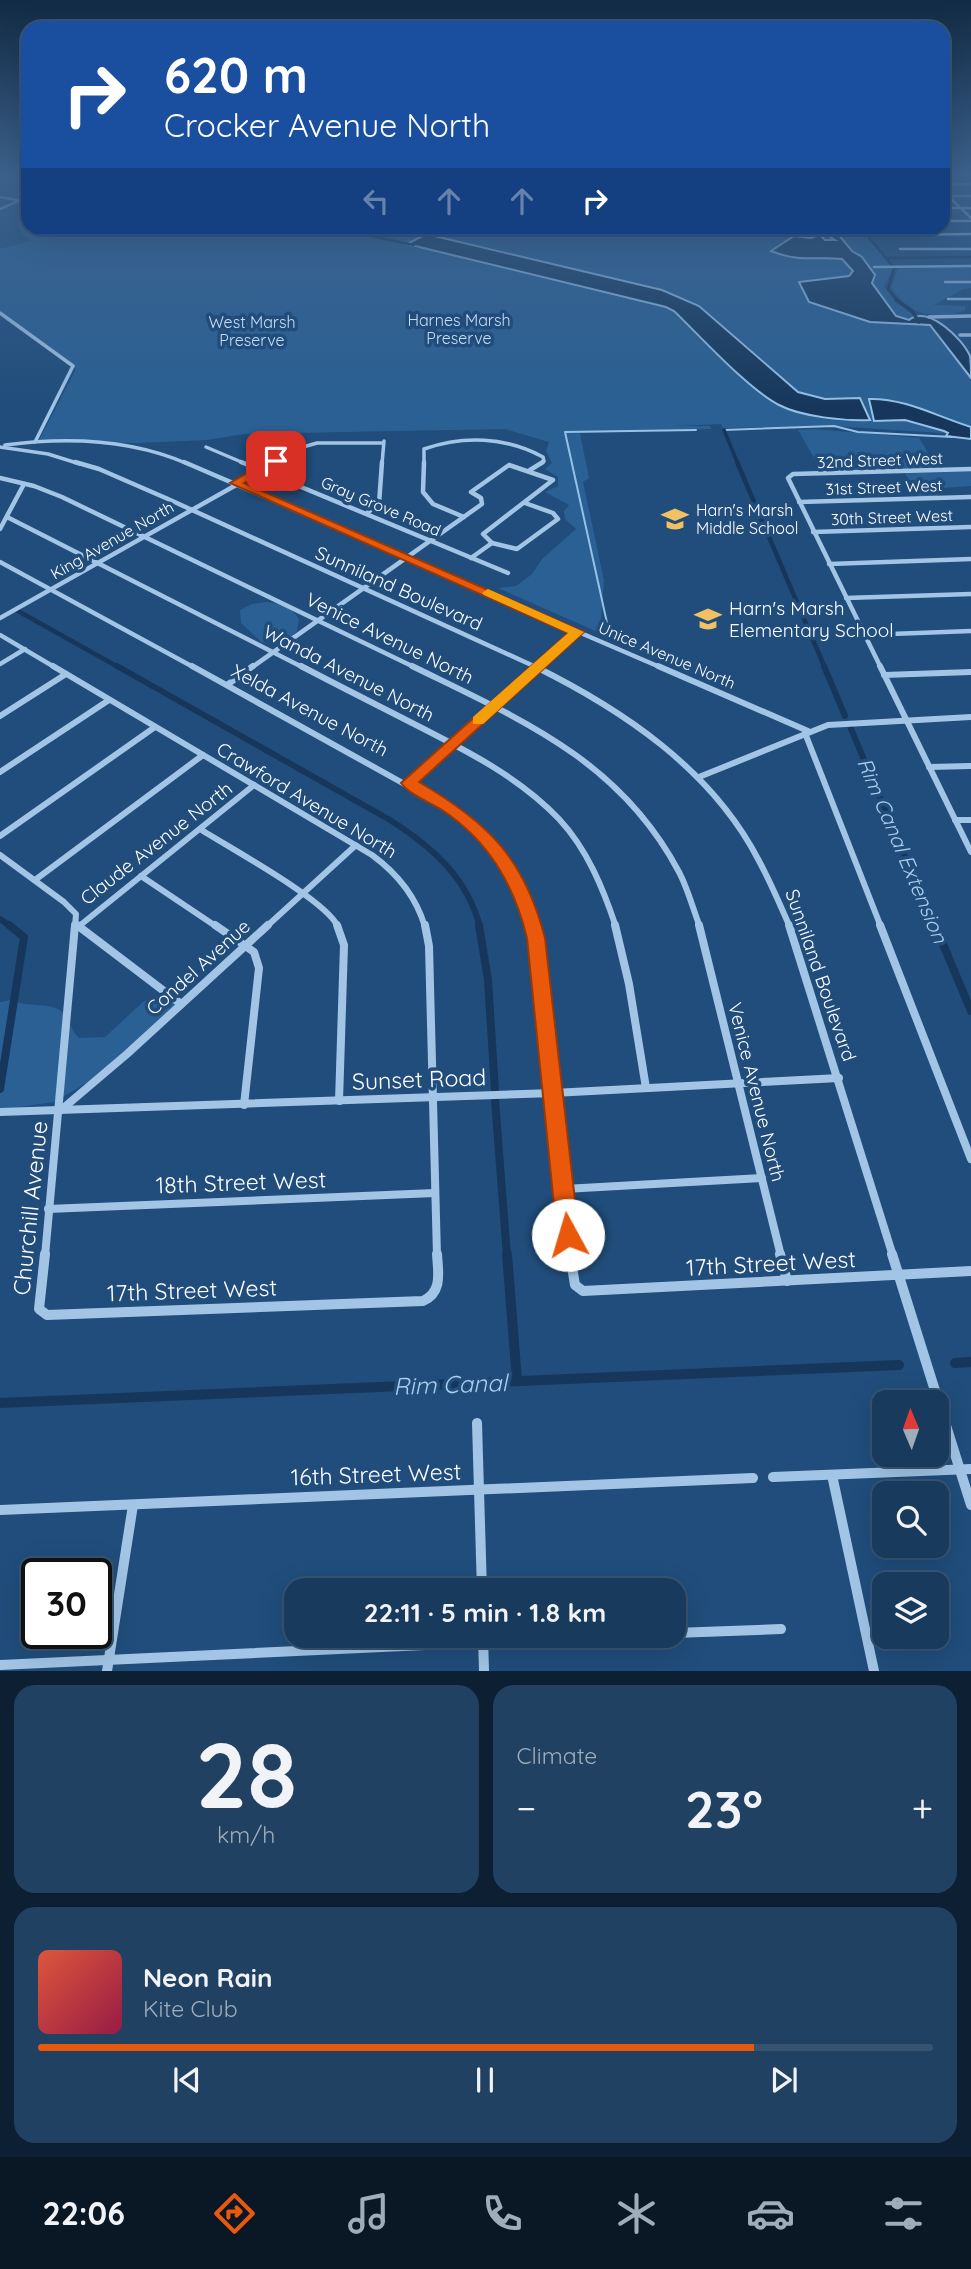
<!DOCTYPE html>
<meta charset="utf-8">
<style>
:root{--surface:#183a5c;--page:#214162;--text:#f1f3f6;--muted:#9fadbb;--line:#365472;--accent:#ea580c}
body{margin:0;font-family:Quicksand,sans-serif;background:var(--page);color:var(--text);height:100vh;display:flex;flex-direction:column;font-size:26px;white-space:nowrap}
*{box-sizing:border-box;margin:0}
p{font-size:23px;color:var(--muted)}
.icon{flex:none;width:38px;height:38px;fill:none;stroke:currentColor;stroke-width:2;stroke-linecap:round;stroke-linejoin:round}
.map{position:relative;height:1671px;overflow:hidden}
.sheet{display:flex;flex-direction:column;gap:14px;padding:14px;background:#0d2033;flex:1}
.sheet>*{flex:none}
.hud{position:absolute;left:21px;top:21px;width:929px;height:214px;border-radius:21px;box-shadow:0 7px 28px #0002,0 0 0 2px var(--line);background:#1a4fa0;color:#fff;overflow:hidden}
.needle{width:46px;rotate:358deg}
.controls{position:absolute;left:872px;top:1390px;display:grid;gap:14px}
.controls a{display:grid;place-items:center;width:77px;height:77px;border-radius:14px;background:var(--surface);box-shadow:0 7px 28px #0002,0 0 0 2px var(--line);font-size:35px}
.speed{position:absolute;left:21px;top:1558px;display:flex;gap:14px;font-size:35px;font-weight:700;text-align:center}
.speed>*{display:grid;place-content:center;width:91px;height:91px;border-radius:50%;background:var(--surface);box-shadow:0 7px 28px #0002,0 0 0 2px var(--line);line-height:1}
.speed .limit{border:4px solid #111;border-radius:10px;background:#fff;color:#111}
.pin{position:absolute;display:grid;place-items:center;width:60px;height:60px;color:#fff;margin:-30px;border-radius:14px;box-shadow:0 4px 10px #0006}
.me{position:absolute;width:77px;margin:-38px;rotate:354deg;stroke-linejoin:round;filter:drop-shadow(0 0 5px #0008)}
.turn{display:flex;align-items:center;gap:24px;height:147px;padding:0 28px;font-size:32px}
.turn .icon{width:91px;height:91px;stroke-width:2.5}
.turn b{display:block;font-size:49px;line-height:60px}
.lanes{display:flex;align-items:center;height:66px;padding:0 28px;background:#0003;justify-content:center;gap:35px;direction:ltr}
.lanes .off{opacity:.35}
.big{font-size:52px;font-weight:700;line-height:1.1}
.sheet .card{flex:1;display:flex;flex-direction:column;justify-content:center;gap:10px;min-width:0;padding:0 24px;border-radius:21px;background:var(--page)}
.sheet .dial{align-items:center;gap:0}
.dial b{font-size:91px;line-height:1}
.song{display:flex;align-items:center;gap:21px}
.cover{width:84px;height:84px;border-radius:10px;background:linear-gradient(135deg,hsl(10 70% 55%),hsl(340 70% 35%))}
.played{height:7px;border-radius:4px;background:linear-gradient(90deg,var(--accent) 80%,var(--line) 80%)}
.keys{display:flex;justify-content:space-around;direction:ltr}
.heat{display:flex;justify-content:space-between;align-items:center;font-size:38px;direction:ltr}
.sheet .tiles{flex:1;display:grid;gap:14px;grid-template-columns:1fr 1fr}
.card:last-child{grid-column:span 2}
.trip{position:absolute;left:284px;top:1578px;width:402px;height:70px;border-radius:21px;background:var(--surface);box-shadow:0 7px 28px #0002,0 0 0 2px var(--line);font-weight:700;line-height:70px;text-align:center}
.tab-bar{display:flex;height:112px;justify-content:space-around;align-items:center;background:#0a1725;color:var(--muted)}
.tab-bar .icon{width:49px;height:49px}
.tab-bar .current{color:var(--accent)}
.tab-bar b{font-size:32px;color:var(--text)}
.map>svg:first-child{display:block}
.green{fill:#2a6093}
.water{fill:#16375b;stroke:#96c1e7;stroke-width:2}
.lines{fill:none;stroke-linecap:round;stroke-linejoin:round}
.stream{stroke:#96c1e7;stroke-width:2}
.canal-far5{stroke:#16375b;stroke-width:2.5}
.canal-far4{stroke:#16375b;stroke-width:3.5}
.canal-far3{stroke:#16375b;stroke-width:4.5}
.canal-far2{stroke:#16375b;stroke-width:6}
.canal-far1{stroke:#16375b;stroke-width:8}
.canal{stroke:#16375b;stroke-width:10}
.minor-far5{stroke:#a2c5e6;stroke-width:2.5}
.minor-far4{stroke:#a2c5e6;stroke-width:3.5}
.minor-far3{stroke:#a2c5e6;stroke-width:4.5}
.minor-far2{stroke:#a2c5e6;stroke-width:6}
.minor-far1{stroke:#a2c5e6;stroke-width:8}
.minor{stroke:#a2c5e6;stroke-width:10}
.route{fill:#ea580c;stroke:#983908;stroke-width:2}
.slow{fill:#f59e0b}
.labels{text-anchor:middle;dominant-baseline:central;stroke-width:7;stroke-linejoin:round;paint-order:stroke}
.far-park-label{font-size:16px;fill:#c6def5;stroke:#204d7b}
.far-street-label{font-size:16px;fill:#fff;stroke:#204d7b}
.far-poi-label{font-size:16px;fill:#fff;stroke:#204d7b;text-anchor:start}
.street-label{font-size:19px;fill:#fff;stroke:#204d7b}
.poi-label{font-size:19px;fill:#fff;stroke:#204d7b;text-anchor:start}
.water-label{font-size:21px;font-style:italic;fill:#adcfee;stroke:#204d7b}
.near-street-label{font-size:23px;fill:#fff;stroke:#204d7b}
.near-water-label{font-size:24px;font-style:italic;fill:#adcfee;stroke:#204d7b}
</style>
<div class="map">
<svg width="971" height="1671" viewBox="0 0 971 1671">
<rect width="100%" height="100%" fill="#204d7b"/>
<!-- green -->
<g class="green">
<path d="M28,220V228H861L893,268L884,287L920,322L935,325L971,371V435L834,426L723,428L721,424L674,426H710L711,429L580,433L589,478L583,482L604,580L600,633L498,588L516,586L532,574L542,559L576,529L565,519L564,511L569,505L545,492L558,486V477L545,469L552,463L546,451L549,442L505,429L244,434L207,440L138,443L38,442L76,369L0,312V249L31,241L23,235L17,222Z"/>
<path d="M971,267V288L963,289L934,305L965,306V310C958,314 951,314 943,315C918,316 906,308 891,288L898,268Z"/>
<path d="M814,429L919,438L939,471H971V486L943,488L935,499H921L903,470L822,472L798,430Z"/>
<path d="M266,602C281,603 291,607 299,619L297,631L285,643L261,642L241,623L240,610L252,604Z"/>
<path d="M163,994L179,1004L109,1069L88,1082L54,1102L0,1110V1002L11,1000C26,1008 54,1001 64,1014C70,1022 70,1029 79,1038L105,1037L144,1001Z"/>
</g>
<!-- water -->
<g class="water">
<path d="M833,228L852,251L862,257L875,275L872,283L896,316L909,320C928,305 962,338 970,356C971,362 971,371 971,378L930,325L870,322L809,302L799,282L849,276L853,271L842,259C817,256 801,263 771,251L794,236L811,238L820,235L825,240H835L822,232L834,230Z"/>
<path d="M426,234L662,290L699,306L798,392L825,399L860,398L870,420C845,421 802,417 779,405C748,389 701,337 674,311L666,307L407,244Z"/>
<path d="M869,399C905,398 938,417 971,427V439L946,436L948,433L944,431L905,420L874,421Z"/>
</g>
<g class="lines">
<!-- stream -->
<g class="stream">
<path d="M335,228L371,236"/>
<path d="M724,430L834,426L858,432L952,437"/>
<path d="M609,632L565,432L696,430"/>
</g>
<!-- canal-far5 -->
<g class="canal-far5">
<path d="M861,228L894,268L888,289L898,302"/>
<path d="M377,235L387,233L389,228"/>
<path d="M371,236L414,245"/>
<path d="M885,258L971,257"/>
</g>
<!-- canal-far4 -->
<g class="canal-far4">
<path d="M896,300L912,311L919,322"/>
<path d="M724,430L738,464"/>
</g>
<!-- canal-far3 -->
<g class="canal-far3">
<path d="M737,462L825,668"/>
<path d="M18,611L120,668"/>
</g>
<!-- canal-far2 -->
<g class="canal-far2">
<path d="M117,666L390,820C432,847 467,877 480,927"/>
<path d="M824,666L845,716"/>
<path d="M851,729L935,927"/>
<path d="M0,919L11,927"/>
</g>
<!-- canal-far1 -->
<g class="canal-far1">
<path d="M479,925L488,980L495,1090"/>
<path d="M935,925L971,1011"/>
<path d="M0,1089L24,937L9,925"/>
<path d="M495,1100L507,1256"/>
</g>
<!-- canal -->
<g class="canal">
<path d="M507,1254L517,1381"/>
<path d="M955,1363L971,1362"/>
<path d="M0,1403L899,1365"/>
</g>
<!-- minor-far5 -->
<g class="minor-far5">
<path d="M943,185L971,184"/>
<path d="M943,191L971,218"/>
<path d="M949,196H971"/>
<path d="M0,197L28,202"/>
<path d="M943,208H971"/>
<path d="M0,209L18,201"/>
<path d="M943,221H971"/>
<path d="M892,235L971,234"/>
<path d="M900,249H971"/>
<path d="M874,267L971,266"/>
<path d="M945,282H971"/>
<path d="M948,299H971"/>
</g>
<!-- minor-far4 -->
<g class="minor-far4">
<path d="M0,313L73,366L35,442"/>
<path d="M929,317L971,316"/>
<path d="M960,335H971"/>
<path d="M5,445C65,437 131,439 188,464"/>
<path d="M0,447L48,454L80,464"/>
<path d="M206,447L246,464"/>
<path d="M274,464L303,447L317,443H383"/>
<path d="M382,464L384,441"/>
<path d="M424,464V449C464,435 506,437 543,457L544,461L540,464"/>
</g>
<!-- minor-far3 -->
<g class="minor-far3">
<path d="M75,462L99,469L168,499L538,668"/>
<path d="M184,462L662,668"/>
<path d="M241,462L508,573"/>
<path d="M424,462L423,492L433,504L464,517"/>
<path d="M530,470L543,462"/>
<path d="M0,478L34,486L62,497L416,668"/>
<path d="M799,502L971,497"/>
<path d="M367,513L379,504L382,462"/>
<path d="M7,517L304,668"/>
<path d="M0,529L24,484"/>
<path d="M813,532L971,527"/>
<path d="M492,543L517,549L558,519L553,513L525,503"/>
<path d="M0,562L195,668"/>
<path d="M829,564L971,559"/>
<path d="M846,598L971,594"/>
<path d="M0,618L277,462"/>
<path d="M0,635L56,668"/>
<path d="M864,635L971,631"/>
<path d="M0,664L25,649"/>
<path d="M251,668L482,504L481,498L471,492L509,465L553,480L483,534L492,543L471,558"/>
<path d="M536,668L577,631"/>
<path d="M881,668L788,478L793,474L971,469"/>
</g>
<!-- minor-far2 -->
<g class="minor-far2">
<path d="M53,666L372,855C398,874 416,896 425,927"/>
<path d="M192,666L453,811C492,842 520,879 533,927"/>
<path d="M301,666C339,686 377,705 416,725C467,751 519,777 559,819C587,849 603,888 616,927"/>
<path d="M412,666C520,719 620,760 679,872C688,889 693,909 700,927"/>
<path d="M534,666C623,710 711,769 758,859C770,881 780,905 790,927"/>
<path d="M658,666L808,731"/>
<path d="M880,666L971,852"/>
<path d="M884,675L971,672"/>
<path d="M227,685L253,666"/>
<path d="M0,716L66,674"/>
<path d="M805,733L881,927"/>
<path d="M929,767L971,766"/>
<path d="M0,772L109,700"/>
<path d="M699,777L828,725L971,717"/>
<path d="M409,783L538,666"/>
<path d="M955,820H971"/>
<path d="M200,829C228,847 328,901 338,927"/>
<path d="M0,836L155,727"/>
<path d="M0,855L64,902L76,914L75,927"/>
<path d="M141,876L217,927"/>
<path d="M35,880L203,755"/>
<path d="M78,927L254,785"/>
<path d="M266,927L356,845"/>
</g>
<!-- minor-far1 -->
<g class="minor-far1">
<path d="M77,925L181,1004"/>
<path d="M215,925L254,952L259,968L244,1105"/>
<path d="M337,925L344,945L339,1101"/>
<path d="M425,925L429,946L437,1256"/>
<path d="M533,925L570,1256"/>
<path d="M615,925L629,984L646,1088"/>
<path d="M699,925L781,1256"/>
<path d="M789,925L893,1256"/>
<path d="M880,925L971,1159"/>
<path d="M61,1110L127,1054L268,925"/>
<path d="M0,1112L553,1093L839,1078"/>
<path d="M564,1189L762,1178"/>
<path d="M48,1209L435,1193"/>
<path d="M45,1256L75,925"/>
</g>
<!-- minor -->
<g class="minor">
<path d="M45,1254L39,1309L47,1315L423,1301C443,1292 438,1272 437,1254"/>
<path d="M570,1254L575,1285L583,1291L971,1271"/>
<path d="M780,1254L787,1281"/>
<path d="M892,1254L971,1505"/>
<path d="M477,1423L482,1591"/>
<path d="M832,1475L874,1671"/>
<path d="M773,1477L971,1469"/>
<path d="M0,1510L753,1478"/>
<path d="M674,1633L781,1629"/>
<path d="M483,1636L484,1671"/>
<path d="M0,1665L616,1636"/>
<path d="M107,1671L133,1505"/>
</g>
</g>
<!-- sky -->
<linearGradient id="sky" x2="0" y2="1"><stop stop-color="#122a44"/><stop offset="0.43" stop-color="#3c628d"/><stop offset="1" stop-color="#3c628d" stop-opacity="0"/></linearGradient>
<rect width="971" height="408" fill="url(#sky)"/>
<!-- route -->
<path class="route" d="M272,459L281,461L244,483L584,632L419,782C489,823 524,858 545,938L579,1235L576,1243L568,1246L560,1243L557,1235L527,938C514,885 489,841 442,810C429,802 410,795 401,783L568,633L230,483Z"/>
<!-- slow -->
<path class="slow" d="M488,589L584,632L483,724H473V717L568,633L484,595L482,593Z"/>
<!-- icons -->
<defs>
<g id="school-bare" transform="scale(2.1)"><path d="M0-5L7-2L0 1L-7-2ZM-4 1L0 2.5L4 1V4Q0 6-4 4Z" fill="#f3c163" stroke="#204d7b" stroke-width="2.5" paint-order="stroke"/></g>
</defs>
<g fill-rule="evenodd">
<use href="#school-bare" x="675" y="519"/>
<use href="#school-bare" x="708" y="619"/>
</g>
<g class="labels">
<!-- far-park labels -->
<g class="far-park-label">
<text x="459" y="320">Harnes Marsh<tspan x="459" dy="18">Preserve</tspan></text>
<text x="252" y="322">West Marsh<tspan x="252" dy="18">Preserve</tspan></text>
</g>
<!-- far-street labels -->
<g class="far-street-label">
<text transform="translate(880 460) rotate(-2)">32nd Street West</text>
<text transform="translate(884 487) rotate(-2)">31st Street West</text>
<text transform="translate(381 506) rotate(23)">Gray Grove Road</text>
<text transform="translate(892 517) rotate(-2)">30th Street West</text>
<text transform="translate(112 540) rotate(-30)">King Avenue North</text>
<text transform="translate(667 655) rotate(23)">Unice Avenue North</text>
</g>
<!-- far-poi labels -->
<g class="far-poi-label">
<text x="696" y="510">Harn's Marsh<tspan x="696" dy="18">Middle School</tspan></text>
</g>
<!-- street labels -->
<g class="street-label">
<text transform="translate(399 588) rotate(24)">Sunniland Boulevard</text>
<text transform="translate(390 638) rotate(26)">Venice Avenue North</text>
<text transform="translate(349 673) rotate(27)">Wanda Avenue North</text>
<text transform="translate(310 710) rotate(28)">Xelda Avenue North</text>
<text transform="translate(307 800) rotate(31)">Crawford Avenue North</text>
<text transform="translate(156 843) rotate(-38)">Claude Avenue North</text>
<text transform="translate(198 967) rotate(-42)">Condel Avenue</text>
<text transform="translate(821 975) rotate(71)">Sunniland Boulevard</text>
<text transform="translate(757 1092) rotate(76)">Venice Avenue North</text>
</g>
<!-- poi labels -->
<g class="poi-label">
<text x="729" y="608">Harn's Marsh<tspan x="729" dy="22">Elementary School</tspan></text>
</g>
<!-- water labels -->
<g class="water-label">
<text transform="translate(903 850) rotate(67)">Rim Canal Extension</text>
</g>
<!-- near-street labels -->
<g class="near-street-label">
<text transform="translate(419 1079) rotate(-2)">Sunset Road</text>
<text transform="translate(241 1182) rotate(-2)">18th Street West</text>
<text transform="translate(30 1208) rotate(-84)">Churchill Avenue</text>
<text transform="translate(771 1263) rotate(-3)">17th Street West</text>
<text transform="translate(192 1290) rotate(-2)">17th Street West</text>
<text transform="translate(376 1474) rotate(-2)">16th Street West</text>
</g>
<!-- near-water labels -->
<g class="near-water-label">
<text transform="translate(450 1384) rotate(-2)">Rim Canal</text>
</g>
</g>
</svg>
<div class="controls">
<a><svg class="needle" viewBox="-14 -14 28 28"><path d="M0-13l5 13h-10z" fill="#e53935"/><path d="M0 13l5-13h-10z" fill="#9fadbb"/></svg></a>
<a><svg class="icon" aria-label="search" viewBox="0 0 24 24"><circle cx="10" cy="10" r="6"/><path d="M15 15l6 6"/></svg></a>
<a><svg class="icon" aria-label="layers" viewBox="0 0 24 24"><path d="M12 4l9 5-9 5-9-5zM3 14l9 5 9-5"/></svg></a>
</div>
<div class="speed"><div class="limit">30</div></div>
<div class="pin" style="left:276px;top:461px;background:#d93025"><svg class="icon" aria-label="arrive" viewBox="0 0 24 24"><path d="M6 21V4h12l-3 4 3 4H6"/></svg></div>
<svg class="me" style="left:568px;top:1235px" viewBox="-20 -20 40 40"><circle r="19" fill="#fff"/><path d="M0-13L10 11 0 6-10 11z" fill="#ea580c"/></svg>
<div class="trip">22:11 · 5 min · 1.8 km</div>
<div class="hud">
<div class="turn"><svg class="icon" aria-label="right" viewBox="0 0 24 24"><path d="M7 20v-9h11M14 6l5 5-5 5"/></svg><div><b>620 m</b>Crocker Avenue North</div></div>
<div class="lanes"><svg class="icon off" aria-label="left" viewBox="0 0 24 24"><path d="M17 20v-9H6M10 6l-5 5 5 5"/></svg><svg class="icon off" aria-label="ahead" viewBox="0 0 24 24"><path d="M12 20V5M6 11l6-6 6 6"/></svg><svg class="icon off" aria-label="ahead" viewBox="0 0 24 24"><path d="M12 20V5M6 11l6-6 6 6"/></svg><svg class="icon" aria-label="right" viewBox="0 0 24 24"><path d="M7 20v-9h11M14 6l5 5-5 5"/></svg></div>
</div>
</div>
<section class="sheet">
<div class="tiles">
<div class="card dial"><b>28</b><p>km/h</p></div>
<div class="card"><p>Climate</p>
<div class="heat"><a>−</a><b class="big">23°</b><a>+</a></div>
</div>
<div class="card">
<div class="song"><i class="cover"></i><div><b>Neon Rain</b><p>Kite Club</p></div></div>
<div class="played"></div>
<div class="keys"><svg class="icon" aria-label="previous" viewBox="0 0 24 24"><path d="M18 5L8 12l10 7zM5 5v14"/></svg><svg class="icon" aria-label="pause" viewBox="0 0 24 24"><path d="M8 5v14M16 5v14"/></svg><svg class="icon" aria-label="next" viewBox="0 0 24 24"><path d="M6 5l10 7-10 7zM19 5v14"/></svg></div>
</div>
</div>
</section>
<nav class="tab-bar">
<b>22:06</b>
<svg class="icon current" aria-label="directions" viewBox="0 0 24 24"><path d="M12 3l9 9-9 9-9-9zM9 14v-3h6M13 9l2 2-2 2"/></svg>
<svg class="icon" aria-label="music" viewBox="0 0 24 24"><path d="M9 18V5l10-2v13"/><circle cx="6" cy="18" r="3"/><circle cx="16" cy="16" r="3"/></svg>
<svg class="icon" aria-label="phone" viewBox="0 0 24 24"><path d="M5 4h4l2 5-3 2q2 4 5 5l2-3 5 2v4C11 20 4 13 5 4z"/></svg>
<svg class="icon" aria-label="climate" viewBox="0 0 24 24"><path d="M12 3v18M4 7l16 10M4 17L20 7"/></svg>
<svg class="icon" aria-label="car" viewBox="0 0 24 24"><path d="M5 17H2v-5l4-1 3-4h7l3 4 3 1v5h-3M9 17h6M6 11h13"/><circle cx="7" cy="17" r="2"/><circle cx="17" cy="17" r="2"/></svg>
<svg class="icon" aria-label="filters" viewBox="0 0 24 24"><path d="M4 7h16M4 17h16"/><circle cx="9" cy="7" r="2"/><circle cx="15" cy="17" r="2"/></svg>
</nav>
